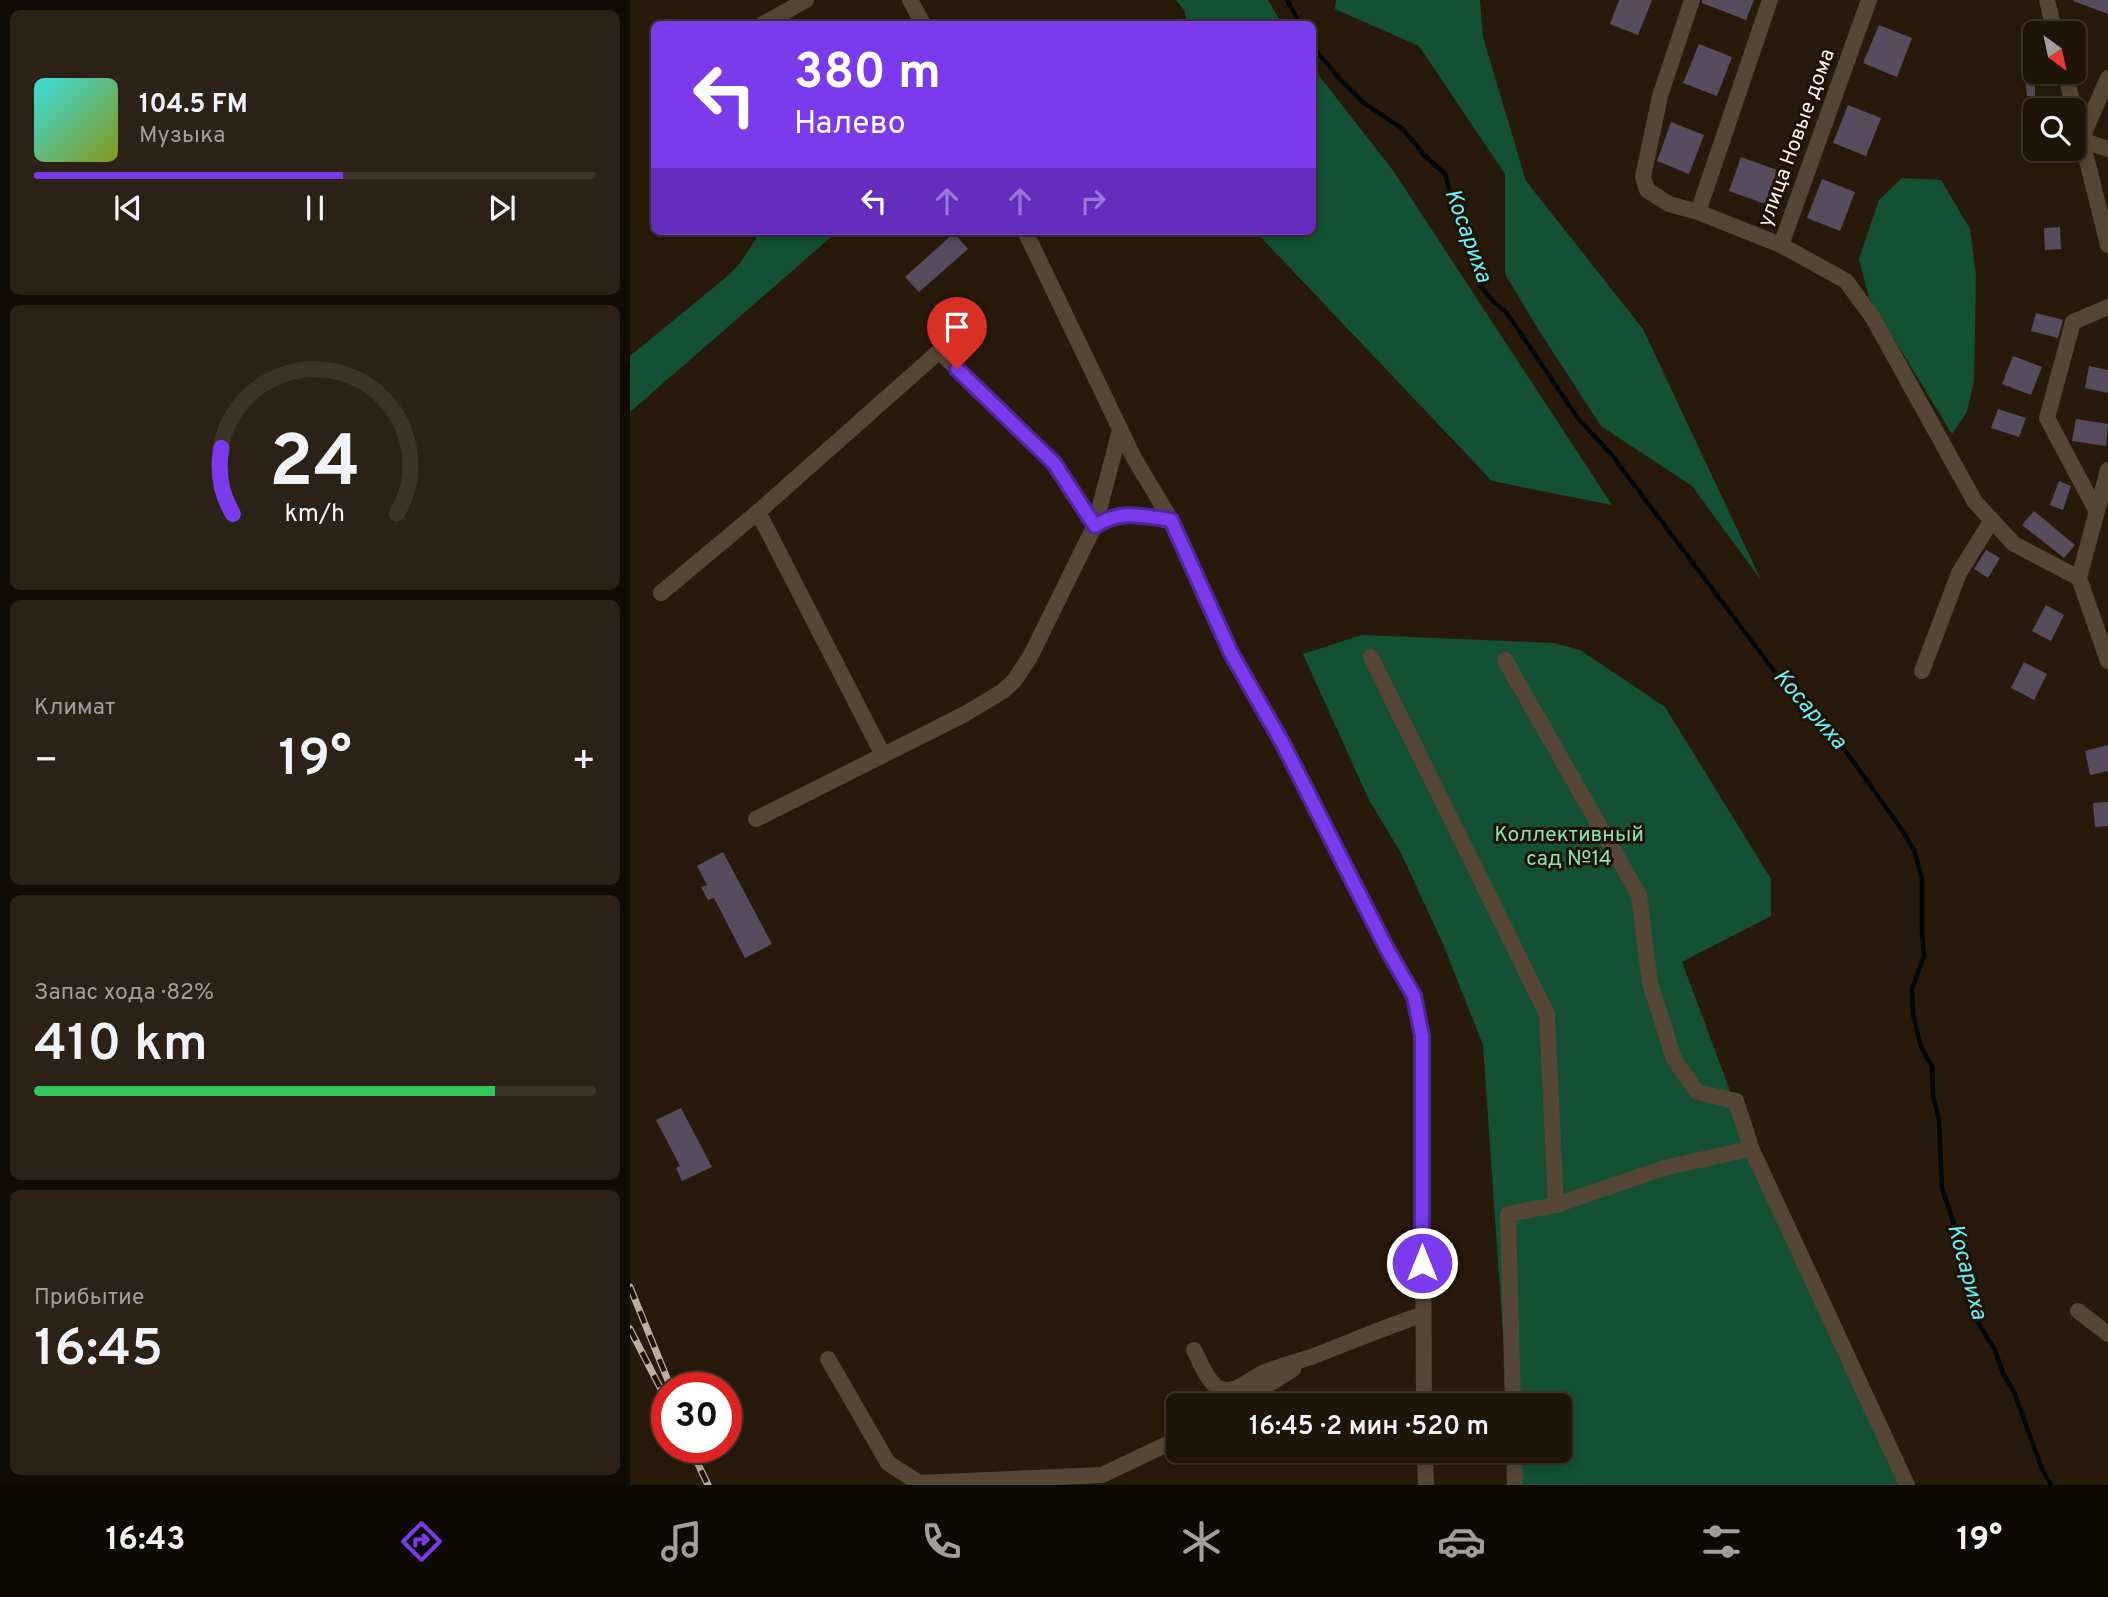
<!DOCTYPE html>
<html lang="ru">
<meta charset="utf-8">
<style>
:root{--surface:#1e1408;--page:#2b2116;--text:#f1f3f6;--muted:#a19e9c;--line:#3c3329;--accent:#7c3aed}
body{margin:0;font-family:Overpass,sans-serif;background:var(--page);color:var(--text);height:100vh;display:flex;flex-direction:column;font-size:26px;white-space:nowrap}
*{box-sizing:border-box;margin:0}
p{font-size:23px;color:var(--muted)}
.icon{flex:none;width:38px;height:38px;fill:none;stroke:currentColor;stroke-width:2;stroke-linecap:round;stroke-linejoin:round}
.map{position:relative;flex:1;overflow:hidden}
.side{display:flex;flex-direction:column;gap:10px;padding:10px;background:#100b04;width:630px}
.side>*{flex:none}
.banner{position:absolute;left:21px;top:21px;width:665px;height:214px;border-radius:10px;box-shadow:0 4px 10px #0003,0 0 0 2px var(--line);background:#7c3aed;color:#fff;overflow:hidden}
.needle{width:46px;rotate:147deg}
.buttons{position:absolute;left:1393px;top:21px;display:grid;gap:14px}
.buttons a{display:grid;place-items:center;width:63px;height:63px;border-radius:10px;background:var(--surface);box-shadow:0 4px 10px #0003,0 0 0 2px var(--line);font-size:35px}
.speed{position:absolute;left:21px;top:1372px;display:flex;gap:14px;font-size:35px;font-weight:700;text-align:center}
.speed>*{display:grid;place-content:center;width:91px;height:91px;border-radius:50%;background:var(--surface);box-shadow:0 4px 10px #0003,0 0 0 2px var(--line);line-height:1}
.speed .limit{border:10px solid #d22;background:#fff;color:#111}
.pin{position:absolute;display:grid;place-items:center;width:60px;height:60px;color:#fff;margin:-72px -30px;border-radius:50% 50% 50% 0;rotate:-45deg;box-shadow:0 0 7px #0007}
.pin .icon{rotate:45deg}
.me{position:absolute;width:77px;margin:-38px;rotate:0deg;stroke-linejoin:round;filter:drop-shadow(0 0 5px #0008)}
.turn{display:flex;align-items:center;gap:24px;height:147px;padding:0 28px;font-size:32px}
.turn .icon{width:91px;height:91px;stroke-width:2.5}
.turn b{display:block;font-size:49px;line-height:60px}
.lanes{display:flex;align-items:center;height:66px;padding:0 28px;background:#0003;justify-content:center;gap:35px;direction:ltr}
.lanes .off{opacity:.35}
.big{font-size:52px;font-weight:600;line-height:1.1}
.side .tile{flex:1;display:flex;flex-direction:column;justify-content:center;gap:10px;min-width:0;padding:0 24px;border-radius:10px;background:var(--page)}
.side .dial{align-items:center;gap:0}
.dial svg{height:182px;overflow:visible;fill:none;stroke:var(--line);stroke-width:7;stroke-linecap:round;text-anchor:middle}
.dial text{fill:var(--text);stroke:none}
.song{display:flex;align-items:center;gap:21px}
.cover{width:84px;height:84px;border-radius:10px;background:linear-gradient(135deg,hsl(180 70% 55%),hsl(70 70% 35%))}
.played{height:7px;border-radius:4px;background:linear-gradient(90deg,var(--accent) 55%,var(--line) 55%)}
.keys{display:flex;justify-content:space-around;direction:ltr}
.heat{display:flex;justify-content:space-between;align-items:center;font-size:38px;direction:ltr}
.charge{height:10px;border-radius:5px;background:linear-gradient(90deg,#34c759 82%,var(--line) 0)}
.trip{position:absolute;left:536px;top:1393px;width:406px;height:70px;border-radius:10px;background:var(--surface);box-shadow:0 4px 10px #0003,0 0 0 2px var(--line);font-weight:600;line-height:70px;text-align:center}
.menu{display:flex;height:112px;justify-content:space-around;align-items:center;background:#0c0803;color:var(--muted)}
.menu .icon{width:49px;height:49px}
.menu .active{color:var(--accent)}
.menu b{font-size:32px;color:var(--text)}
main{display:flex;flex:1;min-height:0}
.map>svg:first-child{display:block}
.green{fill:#145033}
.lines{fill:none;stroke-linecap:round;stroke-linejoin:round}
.stream{stroke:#010809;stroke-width:4.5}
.building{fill:#574b5e}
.minor{stroke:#564636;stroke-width:16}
.rail-casing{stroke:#baaea3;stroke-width:7}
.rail{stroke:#1e1103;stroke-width:4.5;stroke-dasharray:13;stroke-linecap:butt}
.route-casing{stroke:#51269a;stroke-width:18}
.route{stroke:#7c3aed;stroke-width:12}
.labels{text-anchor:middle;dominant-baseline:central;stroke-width:6;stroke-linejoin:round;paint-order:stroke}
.street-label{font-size:21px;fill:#fcf2e8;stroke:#1e1103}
.park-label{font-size:21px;fill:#82e6ae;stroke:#1e1103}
.water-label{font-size:23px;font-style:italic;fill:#62f3fd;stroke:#1e1103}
</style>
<main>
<section class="side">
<div class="tile">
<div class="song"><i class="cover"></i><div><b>104.5 FM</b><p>Музыка</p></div></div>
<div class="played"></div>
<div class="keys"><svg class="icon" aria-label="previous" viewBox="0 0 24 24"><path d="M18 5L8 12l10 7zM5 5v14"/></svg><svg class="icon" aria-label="pause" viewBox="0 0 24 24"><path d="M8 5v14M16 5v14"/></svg><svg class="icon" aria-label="next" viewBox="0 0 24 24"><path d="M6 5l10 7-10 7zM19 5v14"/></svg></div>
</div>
<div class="tile dial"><svg viewBox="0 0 100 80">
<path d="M14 69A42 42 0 1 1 86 69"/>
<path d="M14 69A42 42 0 0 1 9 40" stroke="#7c3aed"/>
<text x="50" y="56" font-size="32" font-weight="700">24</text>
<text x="50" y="72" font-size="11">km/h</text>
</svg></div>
<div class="tile"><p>Климат</p>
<div class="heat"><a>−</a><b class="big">19°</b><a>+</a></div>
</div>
<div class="tile"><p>Запас хода · 82%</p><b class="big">410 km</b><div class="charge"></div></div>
<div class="tile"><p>Прибытие</p><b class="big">16:45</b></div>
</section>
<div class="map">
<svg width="1478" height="1485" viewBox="0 0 1478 1485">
<rect width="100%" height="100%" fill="#281a0b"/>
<!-- green -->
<g class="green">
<path d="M546,0H638L652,24H558L554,10Z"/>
<path d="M706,0H850L853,37L896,181L1013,329L1131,580L1062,486L971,426L908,329L875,274V174L789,46L705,9Z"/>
<path d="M683,68L762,169L982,505L862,481L625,231H682Z"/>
<path d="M1272,178L1311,180L1340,229L1346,275L1344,381L1337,412L1322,434L1239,298L1229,259L1249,200Z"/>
<path d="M131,231H208L0,412V356L100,274L110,263Z"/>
<path d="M731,635L924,643L950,650L1035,707L1141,879V916L1052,962L1099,1088L1110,1133L1262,1467L1268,1485H883L881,1451H929V1405H878L853,1045L813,944L771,853L739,800L673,654Z"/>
</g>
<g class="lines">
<!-- stream -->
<g class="stream">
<path d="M657,0L670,24"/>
<path d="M682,46L709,78L734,103L773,129L794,155L815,174L836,248L850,285L863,301L876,312L950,421L981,454L1160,692L1217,753L1270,827L1284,850L1292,879V933L1294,956L1282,989L1283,1014L1291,1047L1302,1066L1303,1096L1309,1119L1312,1188L1340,1272L1342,1308L1347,1321L1365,1350L1373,1373L1384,1392L1412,1469L1421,1485"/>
</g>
</g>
<!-- building -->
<g class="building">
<path d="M989,0H1022L1008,35L980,24Z"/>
<path d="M1072,0H1124L1116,20L1072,3Z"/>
<path d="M1478,0V14L1443,1L1444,0Z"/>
<path d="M1249,25L1282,38L1267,77L1233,63Z"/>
<path d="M1069,44L1102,57L1087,96L1053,83Z"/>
<path d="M1405,47V96H1397L1392,48Z"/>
<path d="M1218,105L1251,118L1236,156L1203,143Z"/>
<path d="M1041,122L1074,135L1059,174L1027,161Z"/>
<path d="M1111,157L1150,171L1138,205L1099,191Z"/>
<path d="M1192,179L1225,192L1210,231L1177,218Z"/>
<path d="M1430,227L1431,249L1415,250L1414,228Z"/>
<path d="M324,233L338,249L289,292L275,277Z"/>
<path d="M1406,313L1433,320L1428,338L1401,331Z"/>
<path d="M1383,356L1412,367L1401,395L1372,384Z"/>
<path d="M1459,366L1478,370V393L1455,388Z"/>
<path d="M1368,409L1396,418L1389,437L1361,428Z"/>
<path d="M1446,419L1478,424L1476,446L1442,441Z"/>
<path d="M1429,481L1441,486L1433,510L1420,505Z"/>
<path d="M1404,511L1445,545L1434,558L1392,525Z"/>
<path d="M1356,550L1370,558L1358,578L1344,569Z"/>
<path d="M1416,605L1434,615L1421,641L1402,631Z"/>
<path d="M1394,662L1417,674L1404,700L1381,688Z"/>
<path d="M1478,745V771L1460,775L1455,751Z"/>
<path d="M1478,802V826L1465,827L1463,803Z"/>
<path d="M93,852L142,944L115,958L84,898L78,900L71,887L77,885L67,866Z"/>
<path d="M51,1108L82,1167L52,1181L46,1168L50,1166L26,1120Z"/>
</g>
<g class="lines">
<!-- minor -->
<g class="minor">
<path d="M280,0L293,24"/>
<path d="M1062,0L1030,96L1013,177L1017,190L1039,204L1068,212L1151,245L1216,281L1243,318L1345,502L1384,544L1449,578"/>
<path d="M1417,0L1425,33"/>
<path d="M133,24L176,0"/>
<path d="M1435,72L1478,245"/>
<path d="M1478,78L1451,140L1478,149"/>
<path d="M1068,212L1140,0"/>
<path d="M395,231L504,458L541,520L601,653L653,744L757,949L784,996L792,1036L794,1405"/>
<path d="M1151,245L1239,0"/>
<path d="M310,352L424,463L465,525C491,509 512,516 541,520"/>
<path d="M1478,470L1449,578L1478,661"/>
<path d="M1466,510L1417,418L1443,322L1478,307"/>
<path d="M128,512L253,755"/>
<path d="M31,593L128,512L332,331"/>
<path d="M741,657L917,1014L926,1205"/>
<path d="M875,660L1009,895L1020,983L1044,1059L1067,1092L1106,1101L1122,1150L1277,1485"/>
<path d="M1292,671L1329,573L1362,520"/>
<path d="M126,819L335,714L373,691L384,681L400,657L465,525L490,430"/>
<path d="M1448,1311L1478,1334"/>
<path d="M564,1350C570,1361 578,1385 591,1389C606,1394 622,1377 635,1372C650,1366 666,1362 681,1357C718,1343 754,1327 792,1315"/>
<path d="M198,1359L258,1463L289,1483L472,1475L548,1439"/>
<path d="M606,1405L663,1369"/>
<path d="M883,1405L878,1214L926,1205L1034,1168L1110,1151"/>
<path d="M795,1451L796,1485"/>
<path d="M884,1451L885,1485"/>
</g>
<!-- rail casing -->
<g class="rail-casing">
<g id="rail">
<path d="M0,1287L41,1388"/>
<path d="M0,1329L37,1401"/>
<path d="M60,1447L78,1485"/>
</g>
</g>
<!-- rail -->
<use href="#rail" class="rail"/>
</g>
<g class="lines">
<!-- route casing -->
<g class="route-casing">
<path id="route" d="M327,369L424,463L465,526C491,509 512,516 541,520L601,653L653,744L757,949L784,996L792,1036V1263"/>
</g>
<!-- route -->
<use href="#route" class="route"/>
</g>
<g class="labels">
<!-- street labels -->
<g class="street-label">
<text transform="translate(1167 138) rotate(-70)">улица Новые дома</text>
</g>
<!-- park labels -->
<g class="park-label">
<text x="939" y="835">Коллективный<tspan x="939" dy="24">сад №14</tspan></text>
</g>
<!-- water labels -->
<g class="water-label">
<text transform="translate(837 236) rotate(70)">Косариха</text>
<text transform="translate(1179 710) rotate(49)">Косариха</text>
<text transform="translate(1336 1272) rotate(75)">Косариха</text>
</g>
</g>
</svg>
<div class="buttons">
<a><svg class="needle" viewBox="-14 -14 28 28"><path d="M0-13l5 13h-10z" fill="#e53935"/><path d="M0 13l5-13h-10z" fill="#a19e9c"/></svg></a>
<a><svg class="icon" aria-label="search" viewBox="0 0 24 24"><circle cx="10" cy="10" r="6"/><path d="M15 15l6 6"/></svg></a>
</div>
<div class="speed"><div class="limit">30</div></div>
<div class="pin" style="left:327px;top:369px;background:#d93025"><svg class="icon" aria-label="arrive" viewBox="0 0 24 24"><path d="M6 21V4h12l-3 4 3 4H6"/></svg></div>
<svg class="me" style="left:792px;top:1263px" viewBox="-20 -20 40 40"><circle r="17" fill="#7c3aed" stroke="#fff" stroke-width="3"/><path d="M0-11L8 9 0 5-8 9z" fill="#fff"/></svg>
<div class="trip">16:45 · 2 мин · 520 m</div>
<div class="banner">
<div class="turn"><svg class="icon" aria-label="left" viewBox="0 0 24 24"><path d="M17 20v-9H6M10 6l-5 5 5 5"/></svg><div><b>380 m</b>Налево</div></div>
<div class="lanes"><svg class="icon" aria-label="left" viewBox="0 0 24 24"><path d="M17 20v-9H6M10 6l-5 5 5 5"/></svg><svg class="icon off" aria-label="ahead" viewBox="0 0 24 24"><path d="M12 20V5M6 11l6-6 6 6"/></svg><svg class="icon off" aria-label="ahead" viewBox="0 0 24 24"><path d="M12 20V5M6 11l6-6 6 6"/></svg><svg class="icon off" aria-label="right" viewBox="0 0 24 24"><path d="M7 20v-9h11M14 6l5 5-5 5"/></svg></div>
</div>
</div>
</main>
<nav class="menu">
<b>16:43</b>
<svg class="icon active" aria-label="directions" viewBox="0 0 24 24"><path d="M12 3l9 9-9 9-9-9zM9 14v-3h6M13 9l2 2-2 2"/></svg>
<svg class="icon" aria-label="music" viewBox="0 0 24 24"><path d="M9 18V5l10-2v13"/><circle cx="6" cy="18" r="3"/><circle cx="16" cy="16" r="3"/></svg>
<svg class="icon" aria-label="phone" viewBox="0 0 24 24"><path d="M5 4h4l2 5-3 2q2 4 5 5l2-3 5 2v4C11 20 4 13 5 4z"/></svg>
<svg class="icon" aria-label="climate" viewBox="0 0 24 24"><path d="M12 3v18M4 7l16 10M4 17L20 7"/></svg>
<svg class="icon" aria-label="car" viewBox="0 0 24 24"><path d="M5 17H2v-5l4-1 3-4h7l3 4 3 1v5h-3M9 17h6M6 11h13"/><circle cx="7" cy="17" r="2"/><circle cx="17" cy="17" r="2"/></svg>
<svg class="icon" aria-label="filters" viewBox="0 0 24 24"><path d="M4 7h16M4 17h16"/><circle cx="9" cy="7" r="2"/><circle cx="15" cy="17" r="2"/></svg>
<b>19°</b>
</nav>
